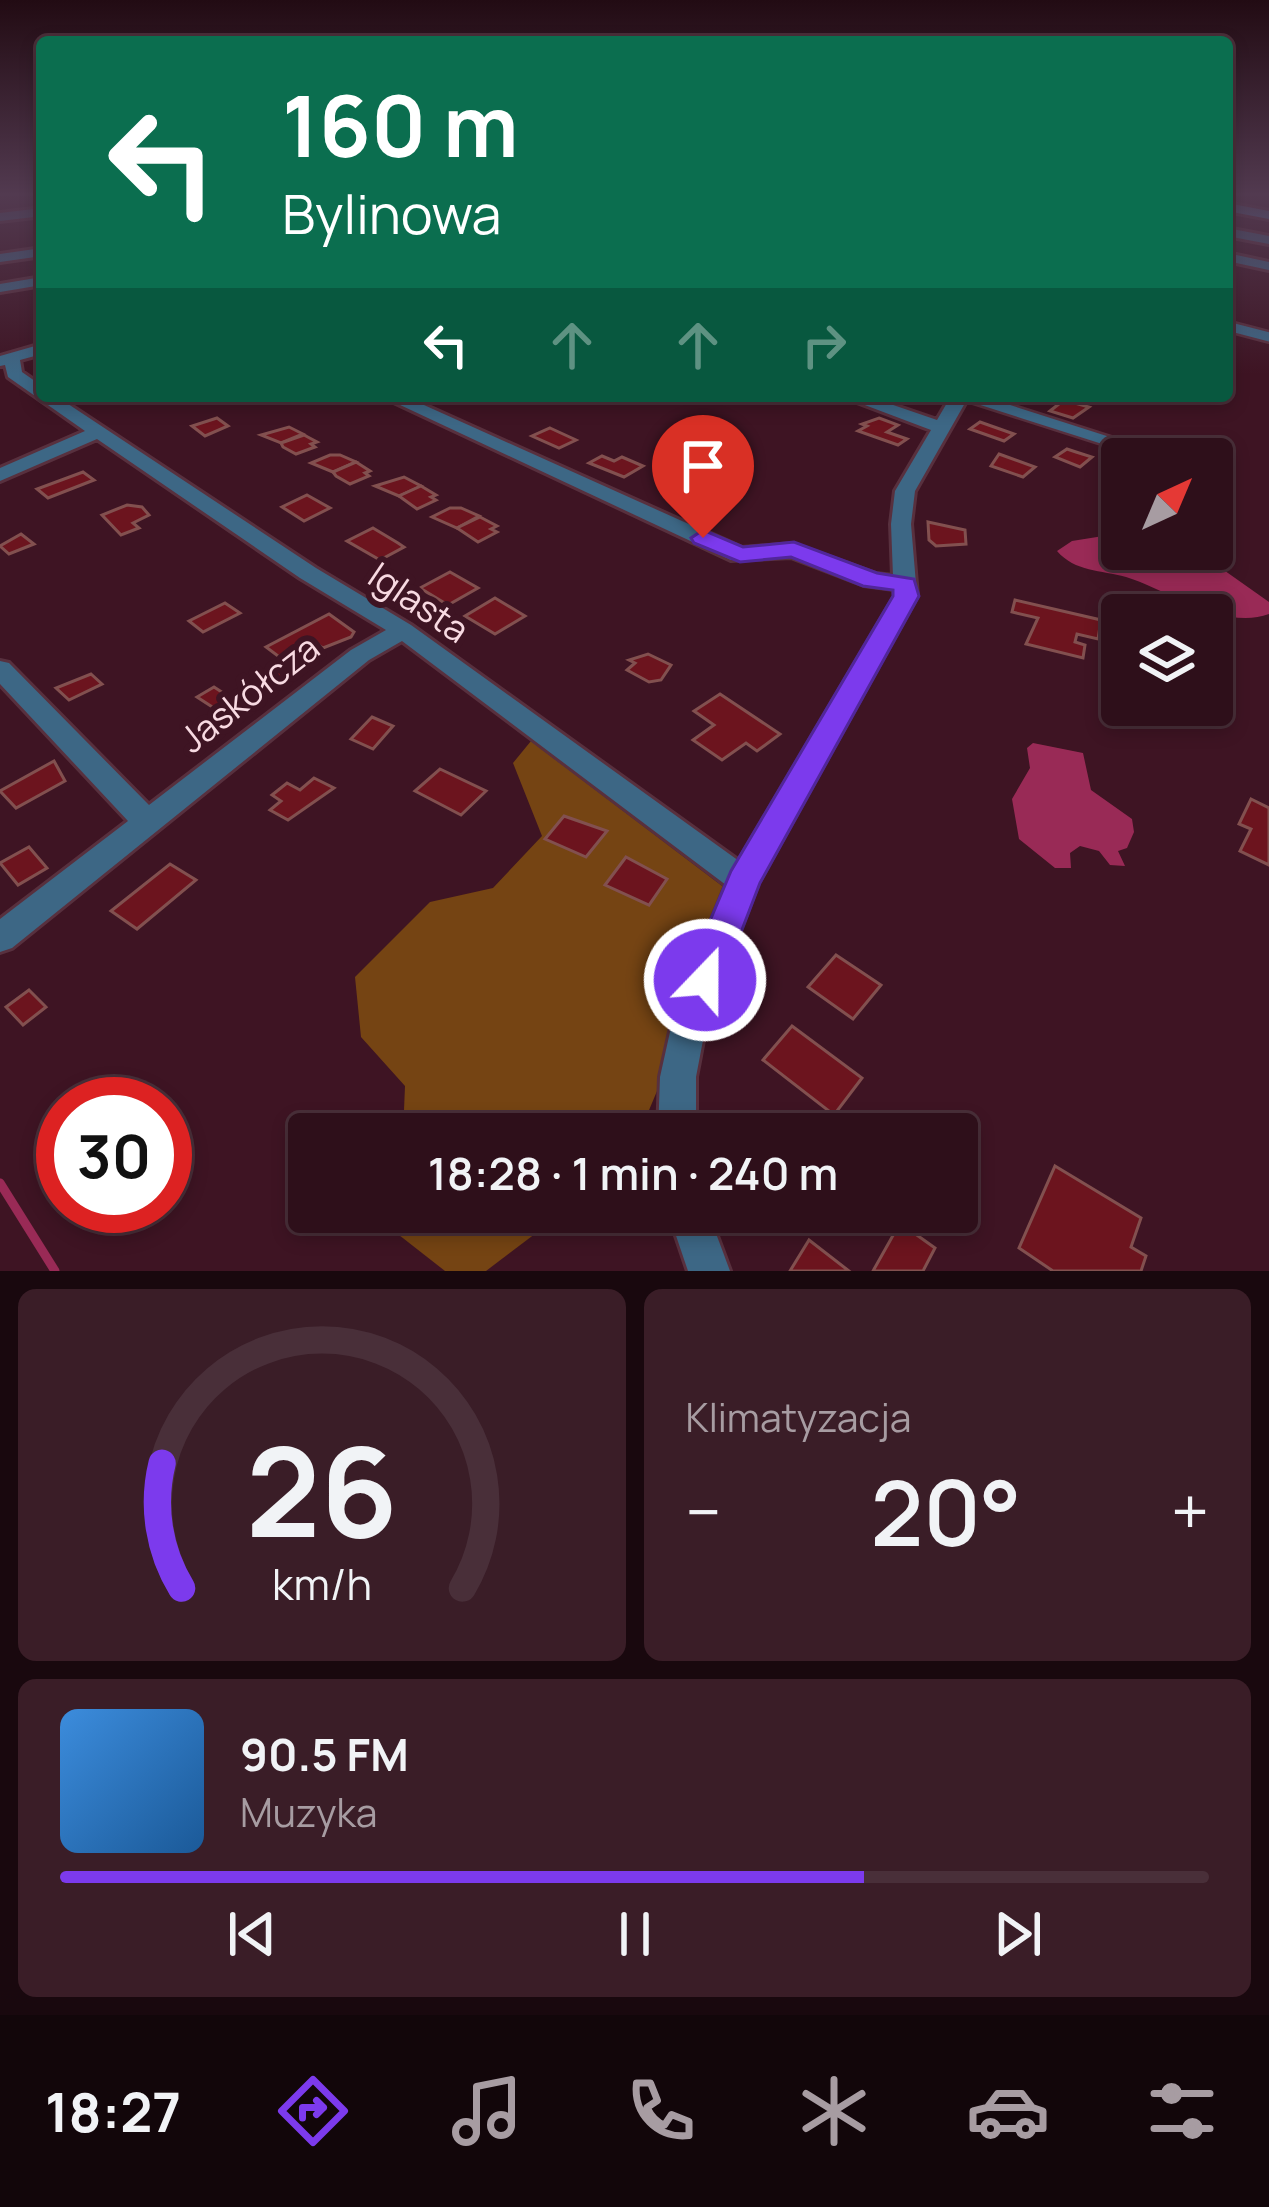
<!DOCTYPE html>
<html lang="pl">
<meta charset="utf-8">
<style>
:root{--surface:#2e0f1a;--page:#3a1d27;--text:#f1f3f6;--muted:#a79ca2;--line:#492f39;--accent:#7c3aed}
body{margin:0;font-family:Manrope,sans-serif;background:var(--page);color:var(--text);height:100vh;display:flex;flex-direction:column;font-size:45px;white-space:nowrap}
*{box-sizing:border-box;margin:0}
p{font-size:39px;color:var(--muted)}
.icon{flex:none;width:66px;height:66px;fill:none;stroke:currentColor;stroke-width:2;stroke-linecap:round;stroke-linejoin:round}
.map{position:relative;height:1271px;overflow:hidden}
.details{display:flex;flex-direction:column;gap:18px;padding:18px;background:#19080e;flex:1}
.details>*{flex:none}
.guide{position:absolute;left:36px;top:36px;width:1197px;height:366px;border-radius:12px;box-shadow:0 6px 18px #0003,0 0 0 3px var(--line);background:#0b6e4f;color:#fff;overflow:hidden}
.needle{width:78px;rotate:44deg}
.controls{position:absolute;left:1101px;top:438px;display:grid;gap:24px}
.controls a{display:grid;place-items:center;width:132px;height:132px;border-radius:12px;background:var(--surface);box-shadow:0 6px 18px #0003,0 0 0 3px var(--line);font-size:60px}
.speed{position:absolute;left:36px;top:1077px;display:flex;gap:24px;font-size:60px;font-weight:700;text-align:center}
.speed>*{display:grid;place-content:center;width:156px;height:156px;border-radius:50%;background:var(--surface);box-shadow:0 6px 18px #0003,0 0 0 3px var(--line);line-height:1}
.speed .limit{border:18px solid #d22;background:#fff;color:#111}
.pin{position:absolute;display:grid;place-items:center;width:102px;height:102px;color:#fff;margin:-123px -51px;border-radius:50% 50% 50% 0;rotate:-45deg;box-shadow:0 0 12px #0007}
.pin .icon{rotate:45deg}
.me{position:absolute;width:132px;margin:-66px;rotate:22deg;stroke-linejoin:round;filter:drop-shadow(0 0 9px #0008)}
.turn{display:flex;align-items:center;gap:42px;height:252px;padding:0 48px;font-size:54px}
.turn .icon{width:156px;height:156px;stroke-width:2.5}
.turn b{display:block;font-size:84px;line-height:102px}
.lanes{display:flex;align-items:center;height:114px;padding:0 48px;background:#0003;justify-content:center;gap:60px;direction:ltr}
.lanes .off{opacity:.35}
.big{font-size:90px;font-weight:600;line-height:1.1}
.details .widget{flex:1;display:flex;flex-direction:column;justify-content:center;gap:18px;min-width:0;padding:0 42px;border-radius:18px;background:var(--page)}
.details .dial{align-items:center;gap:0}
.dial svg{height:312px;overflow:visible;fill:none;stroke:var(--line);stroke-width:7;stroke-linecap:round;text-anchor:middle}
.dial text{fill:var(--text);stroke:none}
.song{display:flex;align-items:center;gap:36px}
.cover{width:144px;height:144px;border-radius:18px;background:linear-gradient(135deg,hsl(210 70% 55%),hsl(210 70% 35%))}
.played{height:12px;border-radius:6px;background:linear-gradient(90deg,var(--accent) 70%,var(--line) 70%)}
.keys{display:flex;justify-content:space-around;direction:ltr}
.heat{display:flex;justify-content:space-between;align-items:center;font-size:66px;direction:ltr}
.details .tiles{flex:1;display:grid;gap:18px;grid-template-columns:1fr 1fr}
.widget:last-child{grid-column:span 2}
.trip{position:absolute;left:288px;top:1113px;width:690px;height:120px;border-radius:12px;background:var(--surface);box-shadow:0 6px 18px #0003,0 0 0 3px var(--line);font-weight:600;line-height:120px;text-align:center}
.dock{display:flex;height:192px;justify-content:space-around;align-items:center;background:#12060a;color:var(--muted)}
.dock .icon{width:84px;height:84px}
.dock .selected{color:var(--accent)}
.dock b{font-size:54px;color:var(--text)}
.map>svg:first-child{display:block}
.forest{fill:#754413}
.water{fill:#992a56}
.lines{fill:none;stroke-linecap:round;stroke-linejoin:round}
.stream{stroke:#992a56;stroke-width:9}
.building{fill:#6c141e;stroke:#82504f;stroke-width:3}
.lane-casing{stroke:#58303e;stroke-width:14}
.street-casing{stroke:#58303e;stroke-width:6}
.secondary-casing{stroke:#58303e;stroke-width:6}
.lane{stroke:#3d6785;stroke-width:9}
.street{fill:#3d6785;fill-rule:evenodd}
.secondary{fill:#448cbd;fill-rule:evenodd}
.route{fill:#7c3aed;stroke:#51269a;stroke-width:3}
.labels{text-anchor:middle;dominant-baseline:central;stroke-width:12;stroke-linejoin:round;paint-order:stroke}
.street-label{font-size:36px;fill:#f8dae2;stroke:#3e1423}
</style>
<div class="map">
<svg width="1269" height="1271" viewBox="0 0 1269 1271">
<rect width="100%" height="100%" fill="#3e1423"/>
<!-- forest -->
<g class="forest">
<path d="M531,741L738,898L639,1134H403L405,1086L361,1037L355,977L430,902L493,888L542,836L513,763Z"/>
<path d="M400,1212H564L486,1271H445L399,1235Z"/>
</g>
<!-- water -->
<g class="water">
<path d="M1122,533V549H1194L1269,602V614C1224,631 1168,590 1126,577C1101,570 1075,572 1057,551L1072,541Z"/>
<path d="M1033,743L1083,753L1091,790L1132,819L1134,832L1127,848L1118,851L1125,866L1110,865L1099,851L1080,846L1070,853L1071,868H1055L1019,839L1012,799L1030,768L1027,748Z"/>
</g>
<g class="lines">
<!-- stream -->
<path class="stream" d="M0,1183L55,1271"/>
</g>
<!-- building -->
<g class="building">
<path d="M1064,400L1089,407L1073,418L1050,411Z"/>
<path d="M217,418L228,426L205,436L192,426Z"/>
<path d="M879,418L898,425L887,432L907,439L898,445L858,431L867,426L862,424Z"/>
<path d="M980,422L1014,434L1004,441L970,429Z"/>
<path d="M289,427L303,434L281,443L261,435Z"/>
<path d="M550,428L576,440L559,448L532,436Z"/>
<path d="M304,435L317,442L311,444L315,447L296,454L283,447L281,443Z"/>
<path d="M1067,449L1076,452L1092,457L1080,467L1055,457Z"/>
<path d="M999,454L1035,467L1023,477L991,466Z"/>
<path d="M330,455H340L356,462L333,472L311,463Z"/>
<path d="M602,456L614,461L622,457L643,466L624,477L589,463Z"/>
<path d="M356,462L370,471L365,473L369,476L350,484L336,476L333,472Z"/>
<path d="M83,472L94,480L48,498L37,489Z"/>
<path d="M404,477L421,486L399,496L375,486Z"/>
<path d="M421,486L436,495L431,497L436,500L417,509L399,496Z"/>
<path d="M307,495L330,508L304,521L282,507Z"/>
<path d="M127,505L142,507L149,515L133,523L139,528L121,535L102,515Z"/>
<path d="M450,508H461L479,516L457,528L432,517Z"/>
<path d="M480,517L497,526L491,529L497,532L478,542L457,528Z"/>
<path d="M928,522L965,530L966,544L936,546L929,540Z"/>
<path d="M373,528L398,543L404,547L380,560L347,541Z"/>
<path d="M21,534L34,544L9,554L0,546Z"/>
<path d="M450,572L478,588L448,605L420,588Z"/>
<path d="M495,598L525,616L495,634L465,616Z"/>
<path d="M1015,600L1101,620L1098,639L1077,634L1075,642L1085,645L1083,658L1026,644L1038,618L1012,612Z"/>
<path d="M225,603L240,613L203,632L189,621Z"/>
<path d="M329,614L354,632L351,637L323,648L314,642L282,659L266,647Z"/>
<path d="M648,654L671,665L661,680L649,682L627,670L635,663L629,660Z"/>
<path d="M281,662L296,673L277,684L262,672Z"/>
<path d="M91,674L102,684L69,700L56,688Z"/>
<path d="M214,687L234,700L217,710L197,697Z"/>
<path d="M720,694L780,734L757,751L746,743L722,760L693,740L714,725L694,711Z"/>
<path d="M372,717L393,726L373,749L351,739Z"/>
<path d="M54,761L65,781L16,808L0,791Z"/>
<path d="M440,769L486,791L461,815L415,791Z"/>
<path d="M314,778L334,788L288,820L270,810L281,801L272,795L287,783L300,790Z"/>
<path d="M1251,799L1269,808V865L1240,851L1251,829L1239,824Z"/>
<path d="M564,816L607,831L586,857L545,839Z"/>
<path d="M29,847L47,868L18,885L0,863Z"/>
<path d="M626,857L667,879L649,905L605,885Z"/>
<path d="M170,864L196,880L137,929L111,911Z"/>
<path d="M836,955L881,985L853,1019L808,987Z"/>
<path d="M29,990L46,1007L23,1025L6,1007Z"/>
<path d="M792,1026L862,1078L834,1115L763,1060Z"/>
<path d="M1055,1166L1141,1218L1131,1247L1146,1256L1141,1271H1053L1019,1248Z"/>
<path d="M309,1205V1212H356L347,1222L339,1215L325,1231L303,1212Z"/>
<path d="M900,1223L935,1248L923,1271H873Z"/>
<path d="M809,1240L849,1271H790Z"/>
</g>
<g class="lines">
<!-- lane casing -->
<g class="lane-casing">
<g id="lane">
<path d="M1227,326L1269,337"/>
<path d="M967,396L1164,459"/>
</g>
</g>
<!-- street casing -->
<g class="street-casing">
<g id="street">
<path d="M42,208V216L0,221V213Z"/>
<path d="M1227,228L1269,236V244L1227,236Z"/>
<path d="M42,248V256L0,262V254Z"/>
<path d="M1227,253L1269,262V270L1227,261Z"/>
<path d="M42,277V285L0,292V284Z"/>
<path d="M42,344V354L20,360L22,372L42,386V396H56L316,568L411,625L739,861L895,596L894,589L864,585L791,557L731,560L381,396H404L742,548L793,544L876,574L893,576L891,524L895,491L931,430L841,396H867L937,420L951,396H969L915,491L911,524L917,596L758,883L708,1014L696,1077V1134H658L660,1077L674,1014L726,885L402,641L369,660L12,948L0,952V919L128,821L0,684V661L9,663L149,805L351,650L386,630L300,578L97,439L0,481V468L85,431L8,377L5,365L0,366V356Z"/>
<path d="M668,1212H708L730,1271H688Z"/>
</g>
</g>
<!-- secondary casing -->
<g class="secondary-casing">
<path id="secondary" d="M1227,203L1269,211V219L1227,211Z"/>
</g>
<!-- lane -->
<use href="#lane" class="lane"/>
<!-- street -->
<use href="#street" class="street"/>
<!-- secondary -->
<use href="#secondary" class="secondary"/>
</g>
<!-- sky -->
<linearGradient id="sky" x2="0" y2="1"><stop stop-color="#220b13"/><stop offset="0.52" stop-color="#523a50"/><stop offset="1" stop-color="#523a50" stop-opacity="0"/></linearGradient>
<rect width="1269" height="374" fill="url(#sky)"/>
<!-- route -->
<path class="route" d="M703,530L743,547L794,542L877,573L914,579L919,596L760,883L718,992L705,997L691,992L685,980L731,871L893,596V590L863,586L791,557L740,562L694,543L691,538Z"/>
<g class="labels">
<!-- street labels -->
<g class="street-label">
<text transform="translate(419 602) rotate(34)">Iglasta</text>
<text transform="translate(249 693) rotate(-38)">Jaskółcza</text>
</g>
</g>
</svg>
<div class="controls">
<a><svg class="needle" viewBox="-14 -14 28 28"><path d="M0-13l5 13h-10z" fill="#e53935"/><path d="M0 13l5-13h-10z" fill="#a79ca2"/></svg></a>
<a><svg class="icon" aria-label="layers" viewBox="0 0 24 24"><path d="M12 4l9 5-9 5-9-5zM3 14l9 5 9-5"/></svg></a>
</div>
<div class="speed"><div class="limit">30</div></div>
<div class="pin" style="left:703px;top:538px;background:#d93025"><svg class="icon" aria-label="arrive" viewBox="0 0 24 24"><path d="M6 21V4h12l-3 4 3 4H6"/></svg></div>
<svg class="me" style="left:705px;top:980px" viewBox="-20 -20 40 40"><circle r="17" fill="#7c3aed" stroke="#fff" stroke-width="3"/><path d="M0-11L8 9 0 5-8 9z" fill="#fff"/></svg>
<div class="trip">18:28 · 1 min · 240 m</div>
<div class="guide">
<div class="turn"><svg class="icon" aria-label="left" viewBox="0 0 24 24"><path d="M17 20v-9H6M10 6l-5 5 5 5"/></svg><div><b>160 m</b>Bylinowa</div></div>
<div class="lanes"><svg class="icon" aria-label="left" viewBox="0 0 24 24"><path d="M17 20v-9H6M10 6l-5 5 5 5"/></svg><svg class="icon off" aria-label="ahead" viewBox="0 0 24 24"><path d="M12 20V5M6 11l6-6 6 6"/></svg><svg class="icon off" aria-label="ahead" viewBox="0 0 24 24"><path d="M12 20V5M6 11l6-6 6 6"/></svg><svg class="icon off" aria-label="right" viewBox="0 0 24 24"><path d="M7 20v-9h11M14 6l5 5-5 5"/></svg></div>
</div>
</div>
<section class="details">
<div class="tiles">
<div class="widget dial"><svg viewBox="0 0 100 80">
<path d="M14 69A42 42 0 1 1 86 69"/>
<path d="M14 69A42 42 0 0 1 9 37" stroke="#7c3aed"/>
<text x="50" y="56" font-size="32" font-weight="700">26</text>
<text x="50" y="72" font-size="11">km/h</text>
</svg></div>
<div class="widget"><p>Klimatyzacja</p>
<div class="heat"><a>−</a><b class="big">20°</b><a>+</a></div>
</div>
<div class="widget">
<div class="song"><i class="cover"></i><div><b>90.5 FM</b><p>Muzyka</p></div></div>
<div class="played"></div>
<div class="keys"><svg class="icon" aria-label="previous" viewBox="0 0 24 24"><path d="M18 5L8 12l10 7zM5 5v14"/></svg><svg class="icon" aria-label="pause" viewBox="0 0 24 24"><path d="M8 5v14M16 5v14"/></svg><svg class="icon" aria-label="next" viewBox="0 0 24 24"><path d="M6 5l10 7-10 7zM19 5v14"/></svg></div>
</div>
</div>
</section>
<nav class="dock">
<b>18:27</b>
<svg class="icon selected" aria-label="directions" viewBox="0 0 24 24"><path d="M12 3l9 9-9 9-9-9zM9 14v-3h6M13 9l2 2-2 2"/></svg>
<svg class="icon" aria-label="music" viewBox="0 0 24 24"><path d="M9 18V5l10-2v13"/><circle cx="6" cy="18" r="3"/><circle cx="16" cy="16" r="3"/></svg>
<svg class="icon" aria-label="phone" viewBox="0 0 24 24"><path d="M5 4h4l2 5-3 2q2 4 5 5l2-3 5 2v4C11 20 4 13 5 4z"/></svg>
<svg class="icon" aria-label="climate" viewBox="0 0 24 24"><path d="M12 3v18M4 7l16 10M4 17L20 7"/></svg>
<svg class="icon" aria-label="car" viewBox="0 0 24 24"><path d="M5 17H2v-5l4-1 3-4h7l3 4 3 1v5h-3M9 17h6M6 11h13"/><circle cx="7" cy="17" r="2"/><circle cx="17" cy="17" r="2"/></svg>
<svg class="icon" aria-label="filters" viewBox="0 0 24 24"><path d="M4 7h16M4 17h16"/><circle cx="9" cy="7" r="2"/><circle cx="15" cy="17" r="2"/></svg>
</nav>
